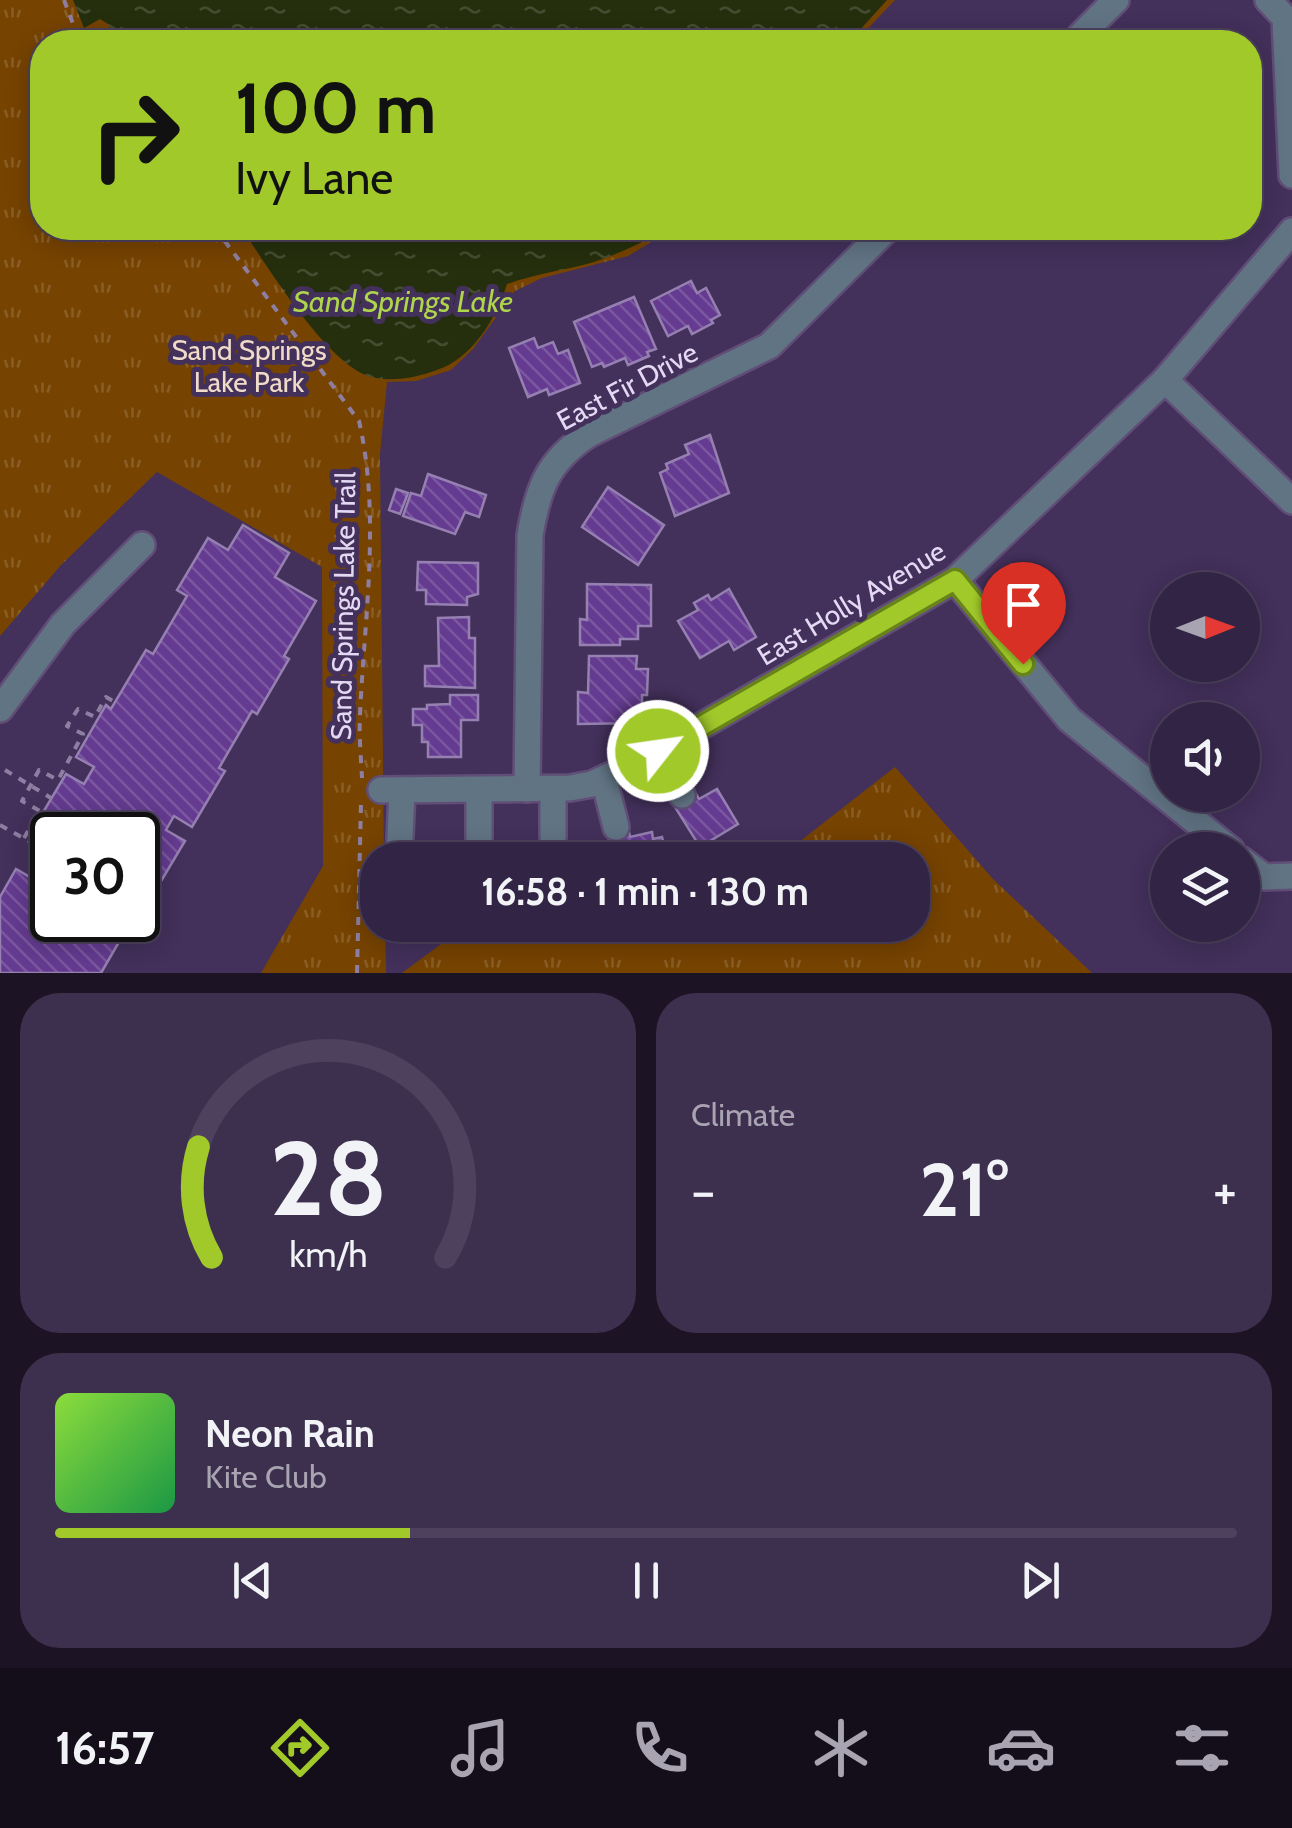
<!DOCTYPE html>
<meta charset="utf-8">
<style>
:root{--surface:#322444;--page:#3d304f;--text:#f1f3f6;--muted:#a8a4b2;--line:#4d415d;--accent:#a1c92a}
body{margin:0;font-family:Cabin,sans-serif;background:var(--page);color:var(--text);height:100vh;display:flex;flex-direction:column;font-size:38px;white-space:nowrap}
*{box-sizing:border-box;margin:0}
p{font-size:32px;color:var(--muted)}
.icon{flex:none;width:55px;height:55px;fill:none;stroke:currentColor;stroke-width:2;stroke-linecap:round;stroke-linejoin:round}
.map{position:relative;height:973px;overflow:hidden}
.side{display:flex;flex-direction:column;gap:20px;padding:20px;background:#1c1425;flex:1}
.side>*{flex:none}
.banner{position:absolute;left:30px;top:30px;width:1232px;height:210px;border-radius:40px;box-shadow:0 5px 25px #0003,0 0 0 2px var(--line);background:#a1c92a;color:#111;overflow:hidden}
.needle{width:65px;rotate:89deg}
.controls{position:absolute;left:1150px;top:572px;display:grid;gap:20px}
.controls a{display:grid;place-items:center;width:110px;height:110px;border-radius:50%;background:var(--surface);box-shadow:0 5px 25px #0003,0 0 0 2px var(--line);font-size:50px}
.speed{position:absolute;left:30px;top:812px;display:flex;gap:20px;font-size:50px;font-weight:700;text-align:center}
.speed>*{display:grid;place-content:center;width:130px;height:130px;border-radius:50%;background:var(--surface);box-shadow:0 5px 25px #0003,0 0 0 2px var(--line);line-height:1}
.speed .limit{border:5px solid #111;border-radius:15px;background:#fff;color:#111}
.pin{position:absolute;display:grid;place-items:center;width:85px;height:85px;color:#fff;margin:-102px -42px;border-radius:50% 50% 50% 0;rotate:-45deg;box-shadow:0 0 10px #0007}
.pin .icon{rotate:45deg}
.me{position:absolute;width:110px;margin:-55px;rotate:60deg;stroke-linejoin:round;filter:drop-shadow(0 0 8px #0008)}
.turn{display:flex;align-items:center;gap:35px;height:210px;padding:0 40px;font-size:45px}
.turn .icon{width:130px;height:130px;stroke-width:2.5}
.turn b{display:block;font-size:70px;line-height:85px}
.big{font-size:75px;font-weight:700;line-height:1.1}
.side .card{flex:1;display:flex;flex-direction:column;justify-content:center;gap:15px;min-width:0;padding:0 35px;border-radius:40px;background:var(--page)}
.side .dial{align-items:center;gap:0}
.dial svg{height:260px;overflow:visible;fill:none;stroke:var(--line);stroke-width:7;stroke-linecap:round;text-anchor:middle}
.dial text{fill:var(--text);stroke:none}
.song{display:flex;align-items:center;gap:30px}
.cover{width:120px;height:120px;border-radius:15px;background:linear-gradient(135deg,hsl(90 70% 55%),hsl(140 70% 35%))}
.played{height:10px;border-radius:5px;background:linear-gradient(90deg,var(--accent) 30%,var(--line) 30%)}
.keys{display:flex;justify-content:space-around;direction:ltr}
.heat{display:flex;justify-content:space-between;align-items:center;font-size:55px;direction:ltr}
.side .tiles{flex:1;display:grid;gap:20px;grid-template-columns:1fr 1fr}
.card:last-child{grid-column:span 2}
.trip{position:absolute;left:360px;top:842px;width:570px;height:100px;border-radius:40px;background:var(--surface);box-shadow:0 5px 25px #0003,0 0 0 2px var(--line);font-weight:700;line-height:100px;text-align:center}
.tabs{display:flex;height:160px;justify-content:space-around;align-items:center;background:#140e1b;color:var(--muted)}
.tabs .icon{width:70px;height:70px}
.tabs .current{color:var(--accent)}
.tabs b{font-size:45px;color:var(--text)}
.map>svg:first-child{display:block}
.park{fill:url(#park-tufts)}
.water{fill:url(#water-ripples)}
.building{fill:url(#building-back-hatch);stroke:#9580b1;stroke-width:2.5}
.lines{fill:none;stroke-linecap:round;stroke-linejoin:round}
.minor-casing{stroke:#604e77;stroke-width:30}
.path{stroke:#8e7fa2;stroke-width:4;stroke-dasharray:8 8;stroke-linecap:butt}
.minor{stroke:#617484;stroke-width:25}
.route-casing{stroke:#69831b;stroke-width:25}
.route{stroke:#a1c92a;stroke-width:18}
.labels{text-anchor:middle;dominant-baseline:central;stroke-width:10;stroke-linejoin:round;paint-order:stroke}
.park-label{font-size:28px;fill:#f0dbc9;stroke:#43305b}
.street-label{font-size:28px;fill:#e4d9f4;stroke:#43305b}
.water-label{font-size:30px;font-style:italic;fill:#aed54c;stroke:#43305b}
</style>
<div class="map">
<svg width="1292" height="973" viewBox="0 0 1292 973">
<defs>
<pattern id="park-tufts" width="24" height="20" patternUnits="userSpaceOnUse" patternTransform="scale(2.5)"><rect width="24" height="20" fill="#764300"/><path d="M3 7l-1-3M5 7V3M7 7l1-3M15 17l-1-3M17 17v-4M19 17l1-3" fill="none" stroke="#895e26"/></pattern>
<pattern id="water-ripples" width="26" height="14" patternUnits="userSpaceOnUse" patternTransform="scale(2.5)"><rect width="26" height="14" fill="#252f0d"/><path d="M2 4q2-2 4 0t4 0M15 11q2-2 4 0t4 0" fill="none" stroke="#444d31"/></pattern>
<pattern id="building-back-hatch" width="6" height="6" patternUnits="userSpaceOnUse" patternTransform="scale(2.5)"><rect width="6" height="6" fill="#643b90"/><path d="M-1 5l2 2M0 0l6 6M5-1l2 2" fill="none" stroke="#7a57a0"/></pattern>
</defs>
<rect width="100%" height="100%" fill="#43305b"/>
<!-- park -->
<g class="park">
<path d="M0,0H895L855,42H42V228H675L628,256L542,278L515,291L473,349L451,370L416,381L387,382L380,454L384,860H378V925H385L386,973H261L323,866L322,567L157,472L61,565L0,636Z"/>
<path d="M895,767L993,879L1092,973H402L464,927L480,925H912V860H776Z"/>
</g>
<!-- water -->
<g class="water">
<path d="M73,0H887L849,42H117L108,24L100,19L84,28Z"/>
<path d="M241,228H669C641,243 614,257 583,265C557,271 533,275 507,284C497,317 472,359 437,370C416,378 385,384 363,374C319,352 269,268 241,228Z"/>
</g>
<!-- building -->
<g class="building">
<path d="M691,281L697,293L706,288L720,315L711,320L713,323L692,334L688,326L668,336L651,301Z"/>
<path d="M634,297L656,349L647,352L649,356L628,365L625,358L604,367L602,363L592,367L574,322Z"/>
<path d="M534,338L538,348L553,342L558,354L568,350L580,383L549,395L547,389L528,397L509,348Z"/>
<path d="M710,435L729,493L675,516L660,473L668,469L666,464L689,454L685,445Z"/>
<path d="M428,474L486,495L479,517L465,512L455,534L403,516L411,493L421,496Z"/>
<path d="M608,487L664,525L638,565L582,527Z"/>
<path d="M396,489L408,493L400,514L389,510Z"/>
<path d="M243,525L289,553L275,577L316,601L284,656L289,659L257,714L252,711L219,768L225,771L192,827L174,816L166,830L185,841L151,898L138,890V835H52V840L33,829L66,774L84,784L94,767L76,757L106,705L111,709L146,650L153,654L187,596L177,590L208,538L228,550Z"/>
<path d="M418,562L478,563V594L467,597V605L426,604V590H417Z"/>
<path d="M587,584L651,585V626H638V639H620V645H580V619L587,620Z"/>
<path d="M729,589L756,637L734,650L729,641L700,658L678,621L698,610L694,603L708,595L711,600Z"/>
<path d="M469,617V638H475V688L425,686V666H439L438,618Z"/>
<path d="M589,656H637L636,669H648L647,695H642V723L578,724V692L588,693Z"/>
<path d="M450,695H478V720H461V757H428V742H422V725H413V709H427V705L450,704Z"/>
<path d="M717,789L738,824L700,847L675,807L696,794L699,799Z"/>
<path d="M629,832L630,837L652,832L653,839L662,837L665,849L672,847L675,860H614L608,836Z"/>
<path d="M469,846L535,847V860H469Z"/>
<path d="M411,847H435V859L458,860H411Z"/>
<path d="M545,848L597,850V860H545Z"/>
<path d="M52,855V920H109L126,930L101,973H0V897L16,869L37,881Z"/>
</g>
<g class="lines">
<!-- minor casing -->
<g class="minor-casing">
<g id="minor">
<path d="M1268,0L1285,18L1292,175"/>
<path d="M1074,42L1116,0"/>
<path d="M1165,380L1292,501"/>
<path d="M955,580L1069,719L1231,850"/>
<path d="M0,709L63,624L142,545"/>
<path d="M658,751L682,795"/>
<path d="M604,779L616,827"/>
<path d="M527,789L530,535C538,487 548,461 589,434L769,346L888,228"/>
<path d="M381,790L570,788L592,784L637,763L955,580L1165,380L1292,231"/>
<path d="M479,790V839"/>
<path d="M553,837V789"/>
<path d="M399,860L402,790"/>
<path d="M1242,860L1264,877L1292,876"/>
</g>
</g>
<!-- path -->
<g class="path">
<path d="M64,0L80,42"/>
<path d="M215,228L359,421C381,517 364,619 360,716C359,737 361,758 362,778"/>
<path d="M5,770L51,798"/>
<path d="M0,825L52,854"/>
<path d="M24,838L40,811L22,801L39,770L58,780L83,734L67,726L78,709L95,717L106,697L115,702"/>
<path d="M357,973L361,803"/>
</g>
<!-- minor -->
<use href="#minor" class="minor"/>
</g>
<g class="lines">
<!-- route casing -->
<g class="route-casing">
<path id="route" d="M658,751L955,580L1023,664"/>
</g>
<!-- route -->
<use href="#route" class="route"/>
</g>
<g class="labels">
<!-- park labels -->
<g class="park-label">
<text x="249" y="350">Sand Springs<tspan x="249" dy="32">Lake Park</tspan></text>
</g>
<!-- street labels -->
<g class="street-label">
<text transform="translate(627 386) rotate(-28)">East Fir Drive</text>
<text transform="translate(851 603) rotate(-31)">East Holly Avenue</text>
<text transform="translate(343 606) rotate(-89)">Sand Springs Lake Trail</text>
</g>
<!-- water labels -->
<g class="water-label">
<text x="403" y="301">Sand Springs Lake</text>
</g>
</g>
</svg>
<div class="controls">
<a><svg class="needle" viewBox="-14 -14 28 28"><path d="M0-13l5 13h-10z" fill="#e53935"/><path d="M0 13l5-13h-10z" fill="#a8a4b2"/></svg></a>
<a><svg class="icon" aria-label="sound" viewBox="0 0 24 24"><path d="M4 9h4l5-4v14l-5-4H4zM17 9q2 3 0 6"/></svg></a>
<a><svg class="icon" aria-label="layers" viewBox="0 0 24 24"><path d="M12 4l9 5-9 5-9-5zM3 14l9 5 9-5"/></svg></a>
</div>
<div class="speed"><div class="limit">30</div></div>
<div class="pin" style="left:1023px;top:664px;background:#d93025"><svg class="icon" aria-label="arrive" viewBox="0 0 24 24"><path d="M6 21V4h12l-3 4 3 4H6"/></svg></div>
<svg class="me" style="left:658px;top:751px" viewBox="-20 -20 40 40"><circle r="17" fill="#a1c92a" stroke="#fff" stroke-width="3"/><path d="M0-11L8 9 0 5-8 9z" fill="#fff"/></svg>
<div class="trip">16:58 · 1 min · 130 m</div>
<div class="banner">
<div class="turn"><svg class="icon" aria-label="right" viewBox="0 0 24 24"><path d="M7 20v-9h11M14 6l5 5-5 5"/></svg><div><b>100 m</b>Ivy Lane</div></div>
</div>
</div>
<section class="side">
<div class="tiles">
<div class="card dial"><svg viewBox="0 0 100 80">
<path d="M14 69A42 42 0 1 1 86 69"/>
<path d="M14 69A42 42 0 0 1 10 35" stroke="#a1c92a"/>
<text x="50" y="56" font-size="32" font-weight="700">28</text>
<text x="50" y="72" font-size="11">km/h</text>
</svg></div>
<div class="card"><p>Climate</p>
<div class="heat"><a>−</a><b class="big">21°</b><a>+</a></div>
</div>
<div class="card">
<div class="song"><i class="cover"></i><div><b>Neon Rain</b><p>Kite Club</p></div></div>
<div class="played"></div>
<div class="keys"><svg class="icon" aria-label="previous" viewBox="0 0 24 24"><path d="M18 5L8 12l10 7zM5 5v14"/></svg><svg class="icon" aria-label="pause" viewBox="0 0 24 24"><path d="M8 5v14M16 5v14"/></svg><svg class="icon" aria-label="next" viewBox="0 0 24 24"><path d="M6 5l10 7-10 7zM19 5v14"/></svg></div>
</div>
</div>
</section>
<nav class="tabs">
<b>16:57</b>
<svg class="icon current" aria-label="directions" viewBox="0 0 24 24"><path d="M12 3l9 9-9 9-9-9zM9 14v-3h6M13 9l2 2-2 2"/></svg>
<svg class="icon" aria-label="music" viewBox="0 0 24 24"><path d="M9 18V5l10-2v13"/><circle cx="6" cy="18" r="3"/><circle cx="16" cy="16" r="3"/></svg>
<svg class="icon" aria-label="phone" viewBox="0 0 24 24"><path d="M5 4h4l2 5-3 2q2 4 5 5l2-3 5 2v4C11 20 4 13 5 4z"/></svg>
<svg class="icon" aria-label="climate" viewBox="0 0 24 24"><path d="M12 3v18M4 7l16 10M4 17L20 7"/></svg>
<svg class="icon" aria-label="car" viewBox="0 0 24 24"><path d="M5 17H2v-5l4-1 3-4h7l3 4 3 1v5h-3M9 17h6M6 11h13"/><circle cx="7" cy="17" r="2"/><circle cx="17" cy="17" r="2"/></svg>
<svg class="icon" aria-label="filters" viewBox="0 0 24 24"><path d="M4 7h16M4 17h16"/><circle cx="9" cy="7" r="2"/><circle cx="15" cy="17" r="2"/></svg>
</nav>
